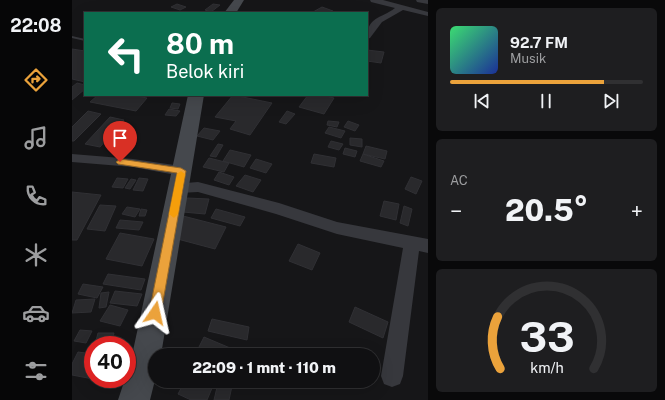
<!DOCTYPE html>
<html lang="id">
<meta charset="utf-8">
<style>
:root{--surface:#101012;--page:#1e1e20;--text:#f1f3f6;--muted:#9c9d9f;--line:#303032;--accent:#eba23b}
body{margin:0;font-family:"Public Sans",sans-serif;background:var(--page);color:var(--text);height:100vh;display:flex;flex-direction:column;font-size:15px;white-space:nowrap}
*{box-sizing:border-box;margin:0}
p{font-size:13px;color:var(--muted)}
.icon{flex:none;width:22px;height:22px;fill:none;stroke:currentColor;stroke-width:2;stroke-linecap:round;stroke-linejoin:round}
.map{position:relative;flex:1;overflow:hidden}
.sheet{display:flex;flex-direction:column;gap:8px;padding:8px;background:#09090a;width:237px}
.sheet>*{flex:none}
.guide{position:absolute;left:12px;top:12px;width:284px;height:84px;border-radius:0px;box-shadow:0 4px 16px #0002,0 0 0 1px var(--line);background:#0b6e4f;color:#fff;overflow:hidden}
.speed{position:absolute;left:12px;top:336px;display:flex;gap:8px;font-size:20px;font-weight:700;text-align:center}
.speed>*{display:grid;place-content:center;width:52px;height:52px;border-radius:50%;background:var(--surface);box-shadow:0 4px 16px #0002,0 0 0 1px var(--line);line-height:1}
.speed .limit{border:6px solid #d22;background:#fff;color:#111}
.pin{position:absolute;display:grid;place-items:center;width:34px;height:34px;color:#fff;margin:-41px -17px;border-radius:50% 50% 50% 0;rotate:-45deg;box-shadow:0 0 4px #0007}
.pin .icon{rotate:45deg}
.me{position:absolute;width:44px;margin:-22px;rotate:11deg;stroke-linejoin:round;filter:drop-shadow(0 0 3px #0008)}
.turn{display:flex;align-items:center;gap:14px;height:84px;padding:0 16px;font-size:18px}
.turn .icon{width:52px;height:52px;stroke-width:2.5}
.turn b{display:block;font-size:28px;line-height:34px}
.big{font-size:30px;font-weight:800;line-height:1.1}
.sheet .widget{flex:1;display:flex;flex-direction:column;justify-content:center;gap:6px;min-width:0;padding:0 14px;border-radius:6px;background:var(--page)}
.sheet .dial{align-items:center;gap:0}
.dial svg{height:104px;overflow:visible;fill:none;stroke:var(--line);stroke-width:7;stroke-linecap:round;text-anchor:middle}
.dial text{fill:var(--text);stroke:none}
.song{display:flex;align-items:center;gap:12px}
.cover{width:48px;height:48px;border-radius:6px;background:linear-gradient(135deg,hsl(140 70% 55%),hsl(230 70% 35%))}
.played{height:4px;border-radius:2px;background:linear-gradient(90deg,var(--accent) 80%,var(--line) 80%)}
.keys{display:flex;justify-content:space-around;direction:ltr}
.heat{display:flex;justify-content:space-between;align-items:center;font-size:22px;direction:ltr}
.trip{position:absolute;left:76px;top:348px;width:232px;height:40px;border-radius:20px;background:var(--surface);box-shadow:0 4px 16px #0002,0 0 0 1px var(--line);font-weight:800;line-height:40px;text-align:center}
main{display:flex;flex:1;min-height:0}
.tabs{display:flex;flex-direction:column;width:72px;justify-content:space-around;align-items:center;background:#060607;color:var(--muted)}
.tabs .icon{width:28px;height:28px}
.tabs .current{color:var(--accent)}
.tabs b{font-size:18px;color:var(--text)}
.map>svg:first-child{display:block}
.building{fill:#29292c;stroke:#303034}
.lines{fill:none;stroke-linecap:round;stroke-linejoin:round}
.lane{fill:#37383d;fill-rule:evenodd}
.street{fill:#37383d;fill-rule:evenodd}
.secondary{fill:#45484d;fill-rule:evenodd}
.route{fill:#eba23b;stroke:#996926}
.slow{fill:#f59e0b}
</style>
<main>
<nav class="tabs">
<b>22:08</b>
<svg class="icon current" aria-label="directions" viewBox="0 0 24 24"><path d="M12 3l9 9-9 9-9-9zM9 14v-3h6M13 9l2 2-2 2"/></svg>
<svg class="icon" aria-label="music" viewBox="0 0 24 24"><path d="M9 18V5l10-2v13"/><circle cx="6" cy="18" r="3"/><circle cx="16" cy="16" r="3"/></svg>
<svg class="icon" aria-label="phone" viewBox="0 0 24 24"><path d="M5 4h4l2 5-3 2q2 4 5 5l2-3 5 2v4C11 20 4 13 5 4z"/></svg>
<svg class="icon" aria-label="climate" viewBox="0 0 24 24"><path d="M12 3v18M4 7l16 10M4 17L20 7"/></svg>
<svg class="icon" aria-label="car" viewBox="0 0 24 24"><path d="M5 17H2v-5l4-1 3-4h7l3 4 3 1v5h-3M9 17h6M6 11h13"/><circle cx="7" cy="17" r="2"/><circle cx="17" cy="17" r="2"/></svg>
<svg class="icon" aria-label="filters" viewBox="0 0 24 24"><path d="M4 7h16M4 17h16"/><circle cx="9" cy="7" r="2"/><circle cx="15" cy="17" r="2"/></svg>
</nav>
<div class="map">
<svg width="356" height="400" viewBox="0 0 356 400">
<rect width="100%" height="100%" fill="#161618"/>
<!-- building -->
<g class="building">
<path d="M105,4L114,7L108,10L99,7Z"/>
<path d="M141,4L148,5L139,12L133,10Z"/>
<path d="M250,7L261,11L257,13L241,12Z"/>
<path d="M0,49L13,51V82L0,79Z"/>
<path d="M295,50L312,52L309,63L295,61Z"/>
<path d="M5,83L13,85V89L0,100V87Z"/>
<path d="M26,95H59L75,98L64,111L18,102Z"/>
<path d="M161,95L200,103L178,135L158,129L164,121L143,117Z"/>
<path d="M236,95H250L262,98L252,114L227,107Z"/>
<path d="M100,103L108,104L106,109L98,108Z"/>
<path d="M97,109L108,111L104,116L93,115Z"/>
<path d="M16,111L29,114L2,141H0V127Z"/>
<path d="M215,111L223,114L214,124L207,122Z"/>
<path d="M38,117L52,120L28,147L13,144Z"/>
<path d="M256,121L267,122L265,127L255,125Z"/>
<path d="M276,121L287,125L283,131L272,127Z"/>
<path d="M257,127L273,131L269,138L253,133Z"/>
<path d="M132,128L148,131L141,140L125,136Z"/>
<path d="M278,138L290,139V147L278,145Z"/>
<path d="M259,141L271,144L267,150L256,147Z"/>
<path d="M146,144L151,145L144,157L138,156Z"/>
<path d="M294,146L315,151L313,159L291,154Z"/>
<path d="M273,148L285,151L283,157L271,154Z"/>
<path d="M158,150L179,155L172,167L151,161Z"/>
<path d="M242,154L264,158L262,167L239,163Z"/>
<path d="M291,154L312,161L309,167L288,161Z"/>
<path d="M137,158L157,163L152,172L131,167Z"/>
<path d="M184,159L200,164L194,173L178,168Z"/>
<path d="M147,172L162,177L157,185L142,180Z"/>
<path d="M173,175L189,180L181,192L164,186Z"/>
<path d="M339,177L350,181L344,194L333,189Z"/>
<path d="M45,178L56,179L51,188L40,187Z"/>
<path d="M67,178L76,179L71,191L61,190Z"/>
<path d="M59,179L64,180L58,189L53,188Z"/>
<path d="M0,192L29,195L5,240H0Z"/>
<path d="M115,198L137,199L133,214L111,212Z"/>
<path d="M312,201L327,204L324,220L308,216Z"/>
<path d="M28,205L44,206L33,231L15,229Z"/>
<path d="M332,206L340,209L336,226L328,223Z"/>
<path d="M55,207L68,209L63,217L50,214Z"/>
<path d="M69,209L75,210L73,216H67Z"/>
<path d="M144,209L173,217L168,226L139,218Z"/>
<path d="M111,216L154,227L143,249L98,237Z"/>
<path d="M48,220L71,222L67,230L44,228Z"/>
<path d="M48,233L82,239L70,266L34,259Z"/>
<path d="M226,244L248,253L240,270L217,261Z"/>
<path d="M36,274L73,279L69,290L31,284Z"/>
<path d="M11,284L31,287L25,298L6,294Z"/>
<path d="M43,291L70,294L65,306L38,303Z"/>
<path d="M37,292L34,307L27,308L29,293Z"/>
<path d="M23,299L19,312L0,313L4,300Z"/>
<path d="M38,305L56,310L48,326L28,321Z"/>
<path d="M283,307L316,322L311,338L277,322Z"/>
<path d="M140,319L177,327L175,340L136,331Z"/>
<path d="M8,330L20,331L14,343L2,341Z"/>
<path d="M26,333H42L39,345H23Z"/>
<path d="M132,337L170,353L169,355H123Z"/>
<path d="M186,348L204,355H183Z"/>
<path d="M6,352L21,354V379L0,375V364Z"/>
<path d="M113,381H143L135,400H119L106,394Z"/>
<path d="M146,383L160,386L157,400H142Z"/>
</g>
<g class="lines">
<!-- lane -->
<path class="lane" d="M0,36L13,39V41L0,38Z"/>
<!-- street -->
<g class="street">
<path d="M298,0H311L356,12V16L331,10L310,22L298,38L295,39C295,16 309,19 323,8L299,2Z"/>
<path d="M344,0H356V4L345,2Z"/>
<path d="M0,154L61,159L109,166L114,168L116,171L114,174L109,176L61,167L0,162Z"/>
<path d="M126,182L207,203L265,222L356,239V253L347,251L331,376L328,384L320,387L312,384L309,376L331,248L265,234L204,214L126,192L107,193L102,192L100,188L102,184Z"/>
</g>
<!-- secondary -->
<g class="secondary">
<path d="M162,0H172L164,13H152Z"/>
<path d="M116,95H132L89,355H83V380L78,400H46L53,379H55V374L59,360Z"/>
</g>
</g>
<!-- route -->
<path class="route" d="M48,159L109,168L114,171L89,313L87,317L83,318L79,317L77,313L105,173L46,164L44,162Z"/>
<!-- slow -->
<path class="slow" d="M109,171L113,174L106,214L102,218L97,214L105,174Z"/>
</svg>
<div class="speed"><div class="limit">40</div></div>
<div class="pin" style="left:48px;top:162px;background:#d93025"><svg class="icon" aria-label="arrive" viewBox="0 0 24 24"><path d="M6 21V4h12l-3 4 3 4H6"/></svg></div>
<svg class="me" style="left:83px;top:313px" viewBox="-20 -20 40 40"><path d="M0-17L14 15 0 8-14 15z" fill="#eba23b" stroke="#fff" stroke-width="4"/></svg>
<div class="trip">22:09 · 1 mnt · 110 m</div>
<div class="guide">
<div class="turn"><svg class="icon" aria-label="left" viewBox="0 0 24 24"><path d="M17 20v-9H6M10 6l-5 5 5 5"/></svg><div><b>80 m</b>Belok kiri</div></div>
</div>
</div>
<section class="sheet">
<div class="widget">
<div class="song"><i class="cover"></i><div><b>92.7 FM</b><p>Musik</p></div></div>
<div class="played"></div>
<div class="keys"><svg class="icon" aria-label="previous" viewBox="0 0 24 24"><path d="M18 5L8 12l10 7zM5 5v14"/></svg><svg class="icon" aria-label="pause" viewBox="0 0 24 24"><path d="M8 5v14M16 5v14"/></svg><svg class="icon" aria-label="next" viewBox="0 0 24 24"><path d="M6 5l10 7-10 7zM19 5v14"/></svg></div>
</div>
<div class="widget"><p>AC</p>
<div class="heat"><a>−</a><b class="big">20.5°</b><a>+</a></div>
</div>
<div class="widget dial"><svg viewBox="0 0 100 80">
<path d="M14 69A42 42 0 1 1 86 69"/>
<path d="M14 69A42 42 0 0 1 12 29" stroke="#eba23b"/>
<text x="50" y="56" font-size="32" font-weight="700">33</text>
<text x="50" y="72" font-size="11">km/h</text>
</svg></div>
</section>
</main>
